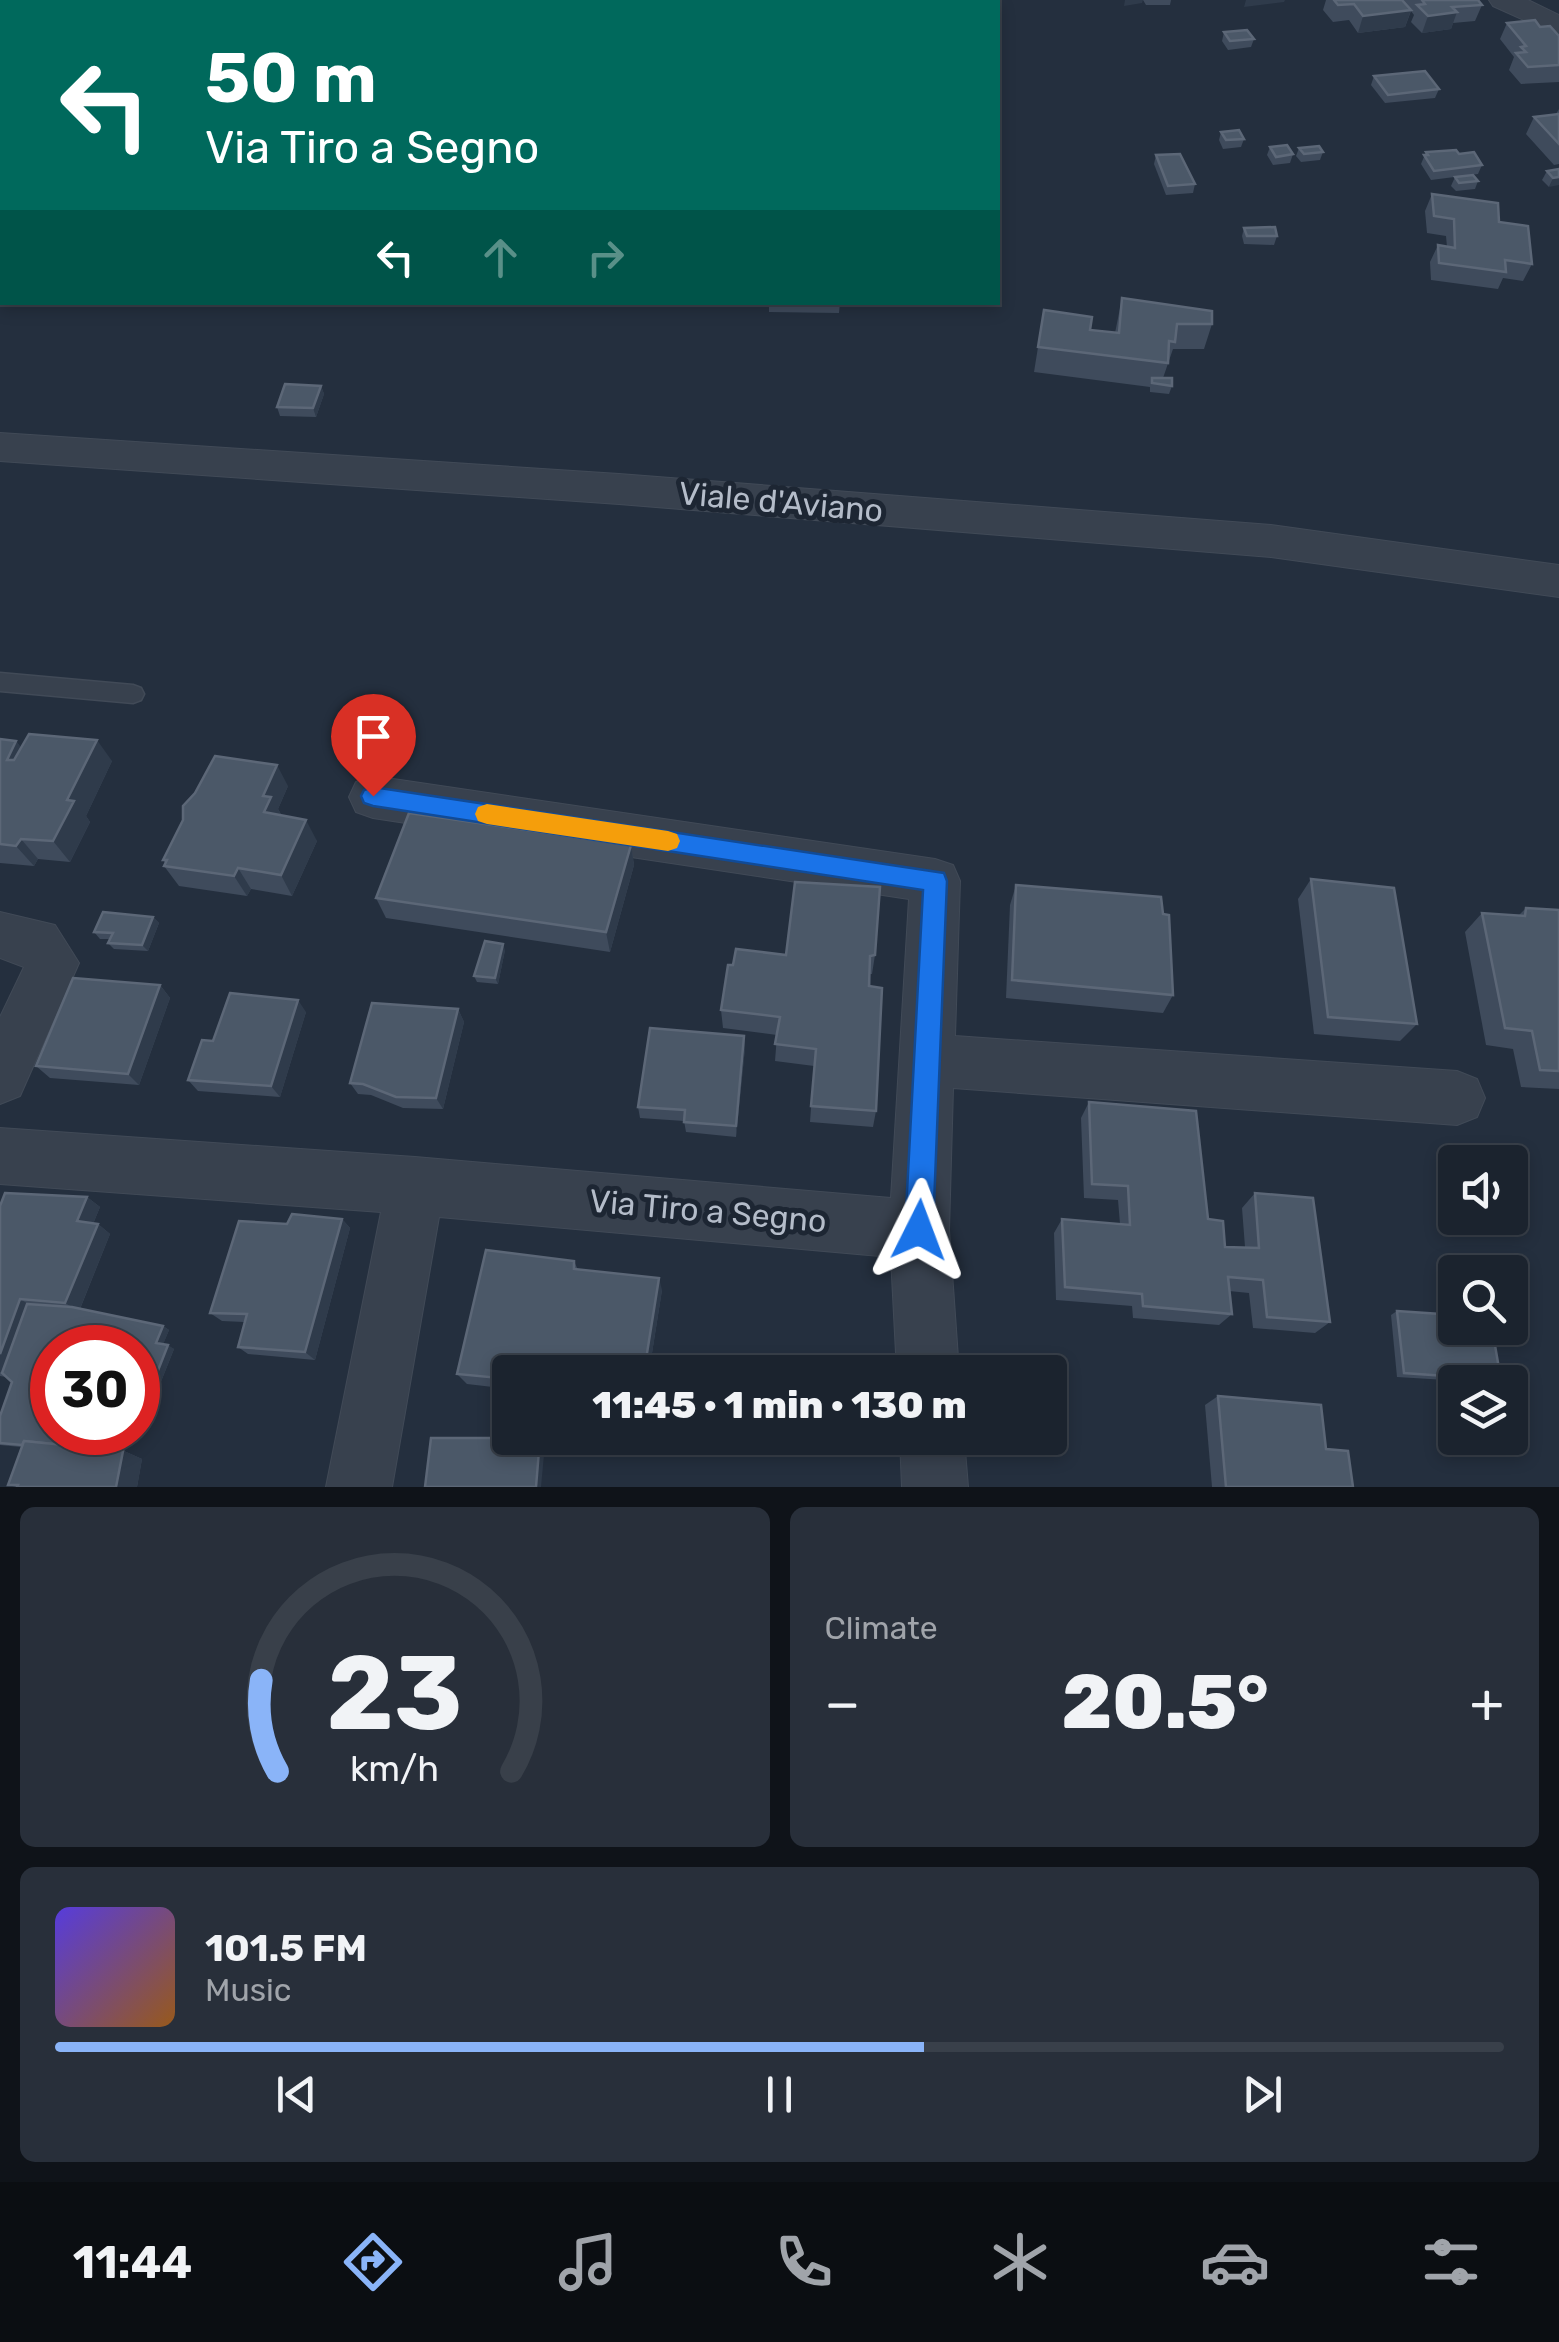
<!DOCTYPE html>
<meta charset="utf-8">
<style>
:root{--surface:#1b232e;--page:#282f3a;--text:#f1f3f6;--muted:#a0a4aa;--line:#39404a;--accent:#8ab4f8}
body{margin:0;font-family:Rubik,sans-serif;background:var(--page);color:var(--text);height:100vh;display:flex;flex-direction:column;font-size:38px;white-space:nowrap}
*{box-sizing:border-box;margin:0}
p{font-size:32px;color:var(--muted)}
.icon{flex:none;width:55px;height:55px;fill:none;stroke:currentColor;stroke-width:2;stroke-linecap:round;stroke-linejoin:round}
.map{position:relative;height:1487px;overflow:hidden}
.side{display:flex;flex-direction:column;gap:20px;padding:20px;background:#0f1319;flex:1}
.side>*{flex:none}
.top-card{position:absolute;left:0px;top:0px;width:1000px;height:305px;box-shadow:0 5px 15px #0003,0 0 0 2px var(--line);background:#00695c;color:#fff;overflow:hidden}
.fabs{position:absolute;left:1438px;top:1145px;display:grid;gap:20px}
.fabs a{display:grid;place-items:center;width:90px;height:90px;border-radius:10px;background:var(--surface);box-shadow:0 5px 15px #0003,0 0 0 2px var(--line);font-size:50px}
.speed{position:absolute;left:30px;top:1325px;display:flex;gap:20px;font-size:50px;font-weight:700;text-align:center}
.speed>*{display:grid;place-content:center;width:130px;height:130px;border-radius:50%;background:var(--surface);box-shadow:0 5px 15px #0003,0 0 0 2px var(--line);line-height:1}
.speed .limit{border:15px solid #d22;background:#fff;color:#111}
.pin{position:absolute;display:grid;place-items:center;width:85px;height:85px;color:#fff;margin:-102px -42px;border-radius:50% 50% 50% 0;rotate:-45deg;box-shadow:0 0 10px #0007}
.pin .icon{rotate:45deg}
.me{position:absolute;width:110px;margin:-55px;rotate:3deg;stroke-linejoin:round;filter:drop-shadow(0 0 8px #0008)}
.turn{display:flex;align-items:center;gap:35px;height:210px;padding:0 40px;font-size:45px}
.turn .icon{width:130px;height:130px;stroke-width:2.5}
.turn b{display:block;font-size:70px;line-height:85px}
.lanes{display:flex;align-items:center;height:95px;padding:0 40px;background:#0003;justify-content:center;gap:50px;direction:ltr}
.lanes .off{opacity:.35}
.big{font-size:75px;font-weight:800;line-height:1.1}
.side .card{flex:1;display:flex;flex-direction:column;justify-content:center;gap:15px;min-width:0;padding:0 35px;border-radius:15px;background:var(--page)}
.side .dial{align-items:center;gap:0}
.dial svg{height:260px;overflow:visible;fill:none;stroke:var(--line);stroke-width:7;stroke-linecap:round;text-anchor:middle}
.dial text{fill:var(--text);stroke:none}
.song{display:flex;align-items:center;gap:30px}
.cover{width:120px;height:120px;border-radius:15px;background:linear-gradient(135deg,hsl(250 70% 55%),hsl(30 70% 35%))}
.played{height:10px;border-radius:5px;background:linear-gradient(90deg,var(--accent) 60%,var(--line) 60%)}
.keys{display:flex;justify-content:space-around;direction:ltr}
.heat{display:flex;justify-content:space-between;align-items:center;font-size:55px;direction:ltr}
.side .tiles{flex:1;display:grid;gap:20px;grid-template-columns:1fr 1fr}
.card:last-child{grid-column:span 2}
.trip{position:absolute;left:492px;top:1355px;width:575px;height:100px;border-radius:10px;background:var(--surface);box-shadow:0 5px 15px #0003,0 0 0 2px var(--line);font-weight:800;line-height:100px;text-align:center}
.menu{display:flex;height:160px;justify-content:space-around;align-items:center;background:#0b0e12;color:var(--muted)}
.menu .icon{width:70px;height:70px}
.menu .on{color:var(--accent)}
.menu b{font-size:45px;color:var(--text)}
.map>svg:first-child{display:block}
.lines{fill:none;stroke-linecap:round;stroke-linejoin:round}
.lane-casing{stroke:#414a57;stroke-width:3}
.street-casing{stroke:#414a57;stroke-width:2}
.lane{fill:#38414e;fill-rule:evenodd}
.street{fill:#38414e;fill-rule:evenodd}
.wall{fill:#3f4b5c}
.shaded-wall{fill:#2f3b4b}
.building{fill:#4b5868;stroke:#5c6777;stroke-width:2.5}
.route{fill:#1a73e8;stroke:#114b97;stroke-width:2.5}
.slow{fill:#f59e0b}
.labels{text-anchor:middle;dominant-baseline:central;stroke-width:10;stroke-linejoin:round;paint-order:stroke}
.street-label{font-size:32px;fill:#b4bcc9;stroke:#1d2633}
</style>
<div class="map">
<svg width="1559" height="1487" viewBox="0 0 1559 1487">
<rect width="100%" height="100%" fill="#242f3e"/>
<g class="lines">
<!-- lane casing -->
<g class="lane-casing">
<path id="lane" d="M0,673L133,685L141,688L144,694L141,700L133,703L0,691Z"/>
</g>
<!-- street casing -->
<g class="street-casing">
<g id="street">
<path d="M1489,0H1528L1559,15V36L1493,6Z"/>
<path d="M0,433L619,474L1271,525L1559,565V597L1271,557L619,504L0,461Z"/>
<path d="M373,776L935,859L953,865L960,881L955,1036L1457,1071L1477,1079L1485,1098L1477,1117L1457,1125L953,1088L949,1230L959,1372H897L891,1257L439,1217L392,1487H326L381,1212L0,1184V1128L415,1157L891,1198L909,899L373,818L356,812L349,797L356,782Z"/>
<path d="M0,912L55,925L79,963L20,1096L0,1104V1017L24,967L0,958Z"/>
<path d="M900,1438H964L968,1487H902Z"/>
</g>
</g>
<!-- lane -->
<use href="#lane" class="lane"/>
<!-- street -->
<use href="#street" class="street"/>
</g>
<!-- wall -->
<g class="wall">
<path d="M1143,0H1171L1170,5H1146Z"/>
<path d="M1326,0H1478L1482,5L1475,21L1453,23L1451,29L1422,33L1411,22L1414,15L1411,11L1405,27L1358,33L1349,20L1333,22L1323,10Z"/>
<path d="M1507,23L1540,27L1559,36V82L1521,84L1509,70L1514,57L1500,39Z"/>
<path d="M1224,32L1254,39L1251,47L1228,50L1222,41Z"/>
<path d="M1374,76L1439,89L1435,98L1385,103L1371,85Z"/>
<path d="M1559,109V164L1554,165L1526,134L1534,117L1556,114Z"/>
<path d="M1221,132L1244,139L1241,147L1223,149L1219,140Z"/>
<path d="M1270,147L1293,154L1290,163L1273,165L1267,155Z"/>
<path d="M1299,148L1323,152L1320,160L1301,162L1296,156Z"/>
<path d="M1426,152L1459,154L1482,165L1478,174L1431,180L1421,164Z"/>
<path d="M1156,155L1195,184L1193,193L1166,195L1154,164Z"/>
<path d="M1559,169L1549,187L1542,180L1547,171Z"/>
<path d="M1455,177L1478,181L1475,189L1456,191L1451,186Z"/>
<path d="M1432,194L1499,222L1532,264L1523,281L1503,278L1498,289L1431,280L1430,262L1438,245L1447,247L1446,236L1427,233L1425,211Z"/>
<path d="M1244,228L1277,236L1274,245L1244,244L1242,236Z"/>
<path d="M1122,298L1212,324L1204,349H1173L1163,378L1172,386L1169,394L1150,392V387L1034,372L1044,310L1090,330L1115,333Z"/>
<path d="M769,302H840L839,313L769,312Z"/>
<path d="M321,386L324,394L316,417L280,416L277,407Z"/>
<path d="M0,739L16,741L21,748L112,761L86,816L90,822L70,862L38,859L34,866L0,863Z"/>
<path d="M288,786L278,809L282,816L317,841L292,896L251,889L247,896L179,886L164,866L165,863L163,860Z"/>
<path d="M631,845L634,865L610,952L386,918L376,898Z"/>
<path d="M1311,879L1417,1024L1400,1041L1314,1034L1298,899Z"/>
<path d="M1016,885L1173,995L1163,1013L1006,998L1010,905Z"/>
<path d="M1526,908L1559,910V1089L1521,1087L1513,1049L1486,1045L1465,932L1482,913L1519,915Z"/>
<path d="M153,917L159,923L148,951L114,949L108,943L110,939H100L94,932Z"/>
<path d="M505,950L498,984L477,982L474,976Z"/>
<path d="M786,955H875L872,974H870L876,1111L873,1127L810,1122L814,1066L775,1061L777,1035L723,1028L721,1010L733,965Z"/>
<path d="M160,985L170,998L139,1085L50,1078L36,1066Z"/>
<path d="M458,1009L464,1022L443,1109L403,1108L371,1095L358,1094L350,1083Z"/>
<path d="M306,1012L280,1097L198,1091L188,1080L213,1041Z"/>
<path d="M744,1036L745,1048L736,1137L686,1132L684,1121L640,1118L638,1107Z"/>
<path d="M1089,1102L1208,1219L1225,1247H1245L1242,1208L1255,1193L1330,1322L1315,1333L1253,1328L1249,1293L1229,1291L1232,1314L1219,1325L1133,1318L1132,1306L1056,1300L1054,1233L1062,1219L1120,1224L1118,1200L1084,1198L1081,1118Z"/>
<path d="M87,1197L100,1207L93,1224H98L110,1234L80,1309L163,1326L169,1330L163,1344L174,1349L154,1399L138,1396V1348H52V1432L128,1437L124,1451L142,1459L137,1487H16L8,1485L21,1447L0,1445V1416L12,1382L6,1377L0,1376V1206Z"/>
<path d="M342,1219L350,1228L315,1360L248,1354L238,1347L244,1322L222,1321L210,1313Z"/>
<path d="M574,1261L578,1270L662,1290L649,1372H510V1389L467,1384L457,1374Z"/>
<path d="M1397,1311L1501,1380L1496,1382H1479L1397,1377L1391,1315Z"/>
<path d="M1218,1396L1326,1449L1353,1487H1212L1205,1405Z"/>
</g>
<!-- shaded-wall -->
<g class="shaded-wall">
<path d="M1125,0H1143L1142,3L1124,6Z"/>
<path d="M1246,0H1285L1284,2L1244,7Z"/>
<path d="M1411,10L1405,27L1358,33L1363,16Z"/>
<path d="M1457,12L1451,29L1422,33L1428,16Z"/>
<path d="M1559,177V185L1549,187L1553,178Z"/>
<path d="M321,386L324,394L316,417L313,408Z"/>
<path d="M97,740L112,761L86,816L90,822L70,862L53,841L67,800Z"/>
<path d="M16,741L33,763L7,760Z"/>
<path d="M277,765L288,786L278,809L283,818L264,812L263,796Z"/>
<path d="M306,820L317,841L292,896L281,875Z"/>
<path d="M21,839L38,859L34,866L16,846Z"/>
<path d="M631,845L634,865L610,952L606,932Z"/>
<path d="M238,868L251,889L247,896L234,876Z"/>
<path d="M153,917L159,923L148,951L142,945Z"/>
<path d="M503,944L505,950L498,984L495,978Z"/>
<path d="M160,985L170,998L139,1085L128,1074Z"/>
<path d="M298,1000L306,1012L280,1097L271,1086Z"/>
<path d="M458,1009L464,1022L443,1109L436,1098Z"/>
<path d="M744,1036L745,1048L736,1137V1126Z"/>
<path d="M87,1197L100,1207L90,1231L77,1221Z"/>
<path d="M342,1219L350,1228L315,1360L305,1352Z"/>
<path d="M98,1224L110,1234L79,1311L65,1303Z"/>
<path d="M659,1278L662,1290L649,1372H644Z"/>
<path d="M20,1299L35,1308L10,1377L0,1372V1354Z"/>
<path d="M163,1326L169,1330L162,1347L156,1343Z"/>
<path d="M168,1345L174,1349L154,1399L148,1396Z"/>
<path d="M52,1410V1428L47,1425Z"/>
<path d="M121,1434L128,1437L124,1451L142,1459L137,1487H116L115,1454Z"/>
<path d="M540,1438L545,1444L541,1487H536Z"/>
</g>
<!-- building -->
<g class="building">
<path d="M1334,0H1402L1411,10L1363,16L1354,4L1338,5Z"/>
<path d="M1422,0H1478L1482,5L1452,7L1457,12L1428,16L1417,5L1425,4Z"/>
<path d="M1535,20L1540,27L1550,26L1559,36V65L1528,67L1516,53L1526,52L1521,47L1526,46L1507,23Z"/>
<path d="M1247,30L1254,39L1230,41L1224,32Z"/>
<path d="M1425,71L1439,89L1388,95L1374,76Z"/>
<path d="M1559,114V144L1534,117Z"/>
<path d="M1239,130L1244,139L1226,140L1221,132Z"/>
<path d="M1287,145L1293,154L1276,157L1270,147Z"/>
<path d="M1319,146L1323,152L1304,154L1299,148Z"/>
<path d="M1456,150L1459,154L1474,152L1482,165L1434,171L1424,155H1428L1426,152Z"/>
<path d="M1180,154L1195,184L1168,186L1156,155Z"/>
<path d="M1559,169V177L1553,178L1547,171Z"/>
<path d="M1473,175L1478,181L1459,183L1455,177Z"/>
<path d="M1432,194L1498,203L1499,222L1528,226L1532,264L1505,260L1506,272L1439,263L1438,245L1455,248L1454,219L1434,216Z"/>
<path d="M1275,227L1277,236H1247L1244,228Z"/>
<path d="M1122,298L1212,311V324H1177L1175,342L1169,341L1168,363L1038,347L1044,310L1092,317L1090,330L1119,333Z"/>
<path d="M1152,378H1172V386L1152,383Z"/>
<path d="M285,384L321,386L313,408L277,407Z"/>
<path d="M29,734L97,740L67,800L74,801L53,841L21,839L16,846L0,844V739L16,741L7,760H14Z"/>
<path d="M215,756L277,765L263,796L271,797L264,812L306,820L281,875L238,868L234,876L164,866L167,860H163L183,820V806L195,793Z"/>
<path d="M409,813L631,845L606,932L376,898Z"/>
<path d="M1311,879L1394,888L1417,1024L1328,1017Z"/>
<path d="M795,882L880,887L875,955L870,956L869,986L882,988L876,1111L811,1106L816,1049L775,1044L780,1017L721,1010L728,965H733L736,949L786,955Z"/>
<path d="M1016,885L1161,897L1163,914L1169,915L1173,995L1012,980Z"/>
<path d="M1526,908L1559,910V1071L1540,1070L1532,1031L1505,1028L1482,913L1525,916Z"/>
<path d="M103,912L153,917L142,945L108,943L113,933L94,932Z"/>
<path d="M485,941L503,944L495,978L474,976Z"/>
<path d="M73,978L160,985L128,1074L36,1066Z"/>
<path d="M230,993L298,1000L271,1086L188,1080L202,1040L213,1041Z"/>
<path d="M372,1003L458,1009L436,1098L396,1097L363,1084L350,1083Z"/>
<path d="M650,1028L744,1036L736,1126L684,1122L685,1110L638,1107Z"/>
<path d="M1089,1102L1196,1111L1208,1219L1223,1221L1225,1247L1259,1248L1255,1193L1313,1198L1330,1322L1267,1317L1263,1280L1228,1277L1232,1314L1143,1306L1142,1294L1065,1287L1062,1219L1130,1225L1128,1186L1092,1184Z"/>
<path d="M5,1193L87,1197L77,1221L98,1224L65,1303L20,1299L0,1354V1206Z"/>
<path d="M292,1214L342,1219L305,1352L238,1347L247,1314L210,1313L239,1221L287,1224Z"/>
<path d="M486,1250L574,1261V1269L659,1278L644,1372H601L571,1370V1372H510V1379L457,1374Z"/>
<path d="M27,1304L72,1307L163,1326L156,1343L168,1345L148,1396L138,1394V1348H52V1410L47,1425L52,1426V1432L121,1434L116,1450L24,1441L22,1445L0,1443V1416L12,1382L2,1373Z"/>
<path d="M1397,1311L1455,1315V1328H1492L1501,1380L1404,1373Z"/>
<path d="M1218,1396L1321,1405L1326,1449L1348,1451L1353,1487H1226Z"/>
<path d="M431,1438H540L536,1487H425Z"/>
<path d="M24,1441L123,1451L116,1487H17L18,1485H8Z"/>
</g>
<!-- route -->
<path class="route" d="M373,787L944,873L947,881L933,1230L929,1240L919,1244L909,1240L905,1230L923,890L373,806L364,803L361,796L364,790Z"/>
<!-- slow -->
<path class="slow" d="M487,804L668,831L677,834L680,841L677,848L668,851L487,824L478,821L475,814L478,807Z"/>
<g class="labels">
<!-- street labels -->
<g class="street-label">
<text transform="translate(781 502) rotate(5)">Viale d'Aviano</text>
<text transform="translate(708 1211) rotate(5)">Via Tiro a Segno</text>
</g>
</g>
</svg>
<div class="fabs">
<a><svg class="icon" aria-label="sound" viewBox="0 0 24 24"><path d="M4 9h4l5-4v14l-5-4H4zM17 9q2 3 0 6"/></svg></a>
<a><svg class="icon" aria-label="search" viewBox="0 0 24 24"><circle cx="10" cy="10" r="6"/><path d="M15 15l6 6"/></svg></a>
<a><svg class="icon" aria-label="layers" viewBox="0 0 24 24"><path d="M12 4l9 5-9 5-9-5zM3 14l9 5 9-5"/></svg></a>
</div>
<div class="speed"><div class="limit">30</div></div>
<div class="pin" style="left:373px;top:796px;background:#d93025"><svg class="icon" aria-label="arrive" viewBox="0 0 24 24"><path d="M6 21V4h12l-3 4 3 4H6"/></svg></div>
<svg class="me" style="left:919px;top:1230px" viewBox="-20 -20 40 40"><path d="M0-17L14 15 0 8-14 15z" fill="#1a73e8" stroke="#fff" stroke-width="4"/></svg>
<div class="trip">11:45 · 1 min · 130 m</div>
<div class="top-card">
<div class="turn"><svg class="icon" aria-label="left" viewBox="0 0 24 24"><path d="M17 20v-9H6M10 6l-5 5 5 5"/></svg><div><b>50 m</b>Via Tiro a Segno</div></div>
<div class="lanes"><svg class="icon" aria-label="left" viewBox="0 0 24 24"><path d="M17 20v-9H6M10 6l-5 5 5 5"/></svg><svg class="icon off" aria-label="ahead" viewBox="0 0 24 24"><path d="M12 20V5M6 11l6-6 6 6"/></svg><svg class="icon off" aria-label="right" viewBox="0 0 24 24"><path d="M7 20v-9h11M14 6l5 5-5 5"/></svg></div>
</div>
</div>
<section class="side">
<div class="tiles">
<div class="card dial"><svg viewBox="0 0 100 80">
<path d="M14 69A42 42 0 1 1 86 69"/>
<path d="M14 69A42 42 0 0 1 9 41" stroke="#8ab4f8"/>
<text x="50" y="56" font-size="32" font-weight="700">23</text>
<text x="50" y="72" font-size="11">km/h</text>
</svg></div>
<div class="card"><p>Climate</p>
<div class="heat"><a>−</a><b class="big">20.5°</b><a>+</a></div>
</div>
<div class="card">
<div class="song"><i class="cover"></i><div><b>101.5 FM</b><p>Music</p></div></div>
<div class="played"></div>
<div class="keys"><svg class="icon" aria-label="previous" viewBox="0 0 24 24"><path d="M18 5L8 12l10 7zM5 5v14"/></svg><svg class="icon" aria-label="pause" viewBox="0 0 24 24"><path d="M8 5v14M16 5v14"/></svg><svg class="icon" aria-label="next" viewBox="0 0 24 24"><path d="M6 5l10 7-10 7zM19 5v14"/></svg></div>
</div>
</div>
</section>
<nav class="menu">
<b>11:44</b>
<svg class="icon on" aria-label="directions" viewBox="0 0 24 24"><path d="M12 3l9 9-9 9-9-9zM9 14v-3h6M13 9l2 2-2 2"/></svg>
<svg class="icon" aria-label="music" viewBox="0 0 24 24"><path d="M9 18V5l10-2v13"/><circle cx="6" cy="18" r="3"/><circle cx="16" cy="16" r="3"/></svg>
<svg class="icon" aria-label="phone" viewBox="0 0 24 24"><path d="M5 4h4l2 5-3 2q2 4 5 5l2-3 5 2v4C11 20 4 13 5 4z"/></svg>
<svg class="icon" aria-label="climate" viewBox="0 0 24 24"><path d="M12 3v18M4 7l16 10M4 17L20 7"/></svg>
<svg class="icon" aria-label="car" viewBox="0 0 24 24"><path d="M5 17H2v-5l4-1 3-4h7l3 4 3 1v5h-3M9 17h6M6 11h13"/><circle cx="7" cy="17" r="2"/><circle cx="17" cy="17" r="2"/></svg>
<svg class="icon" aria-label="filters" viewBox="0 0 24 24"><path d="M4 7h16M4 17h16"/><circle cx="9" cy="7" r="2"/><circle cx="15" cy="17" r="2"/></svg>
</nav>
